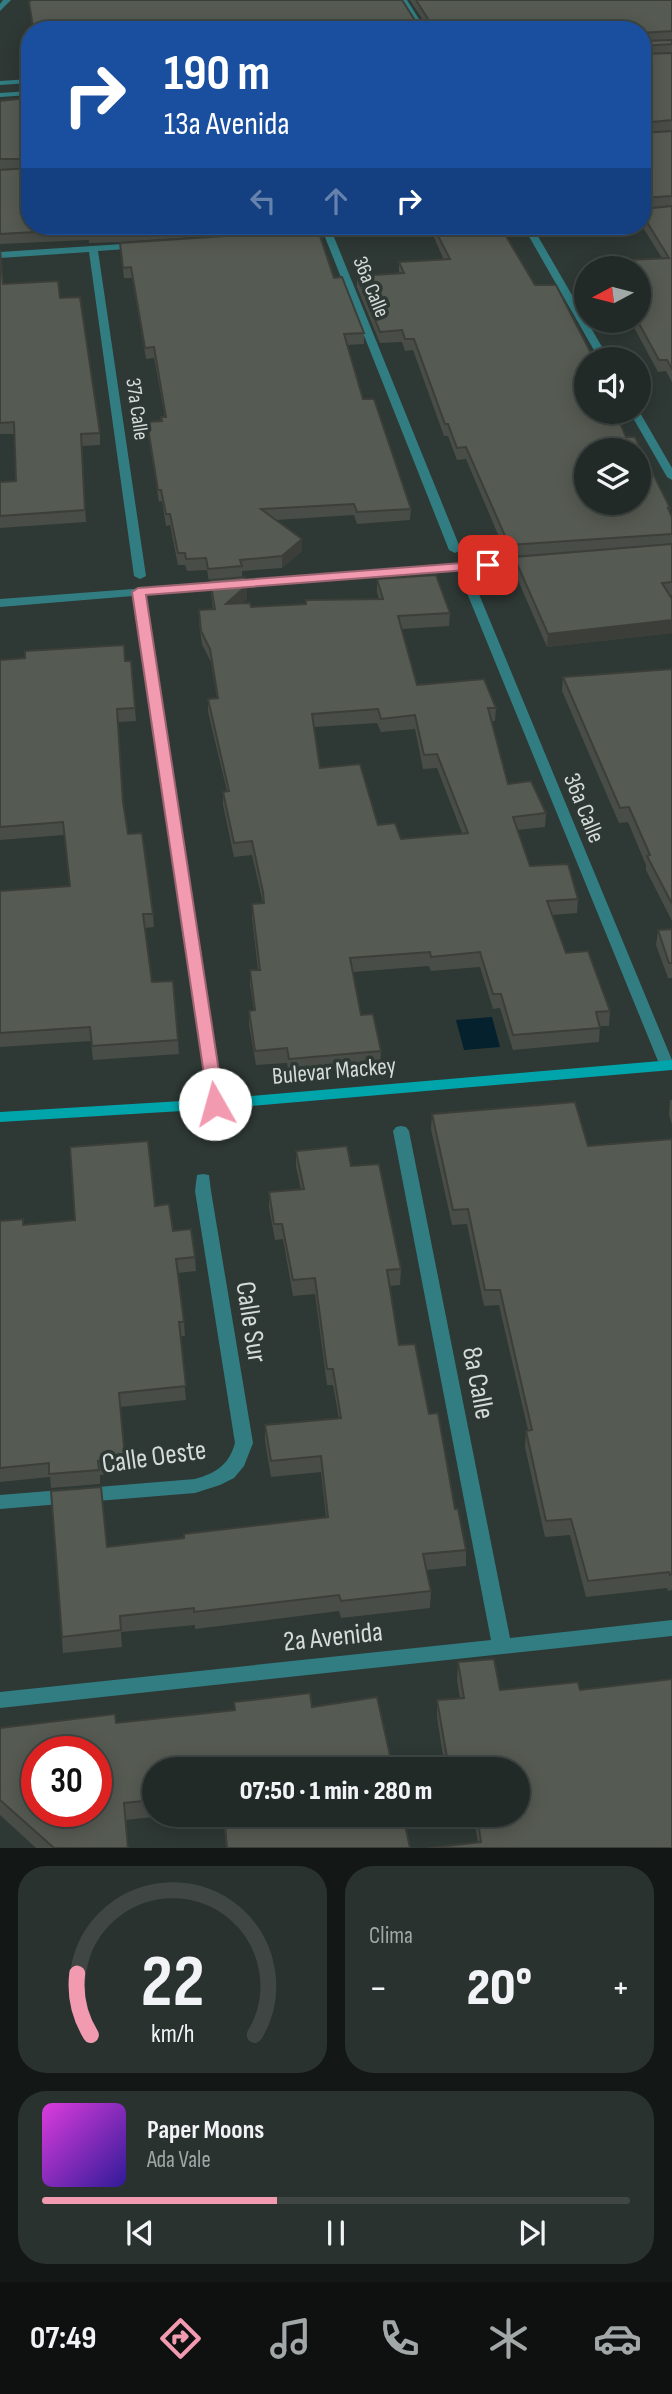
<!DOCTYPE html>
<html lang="es">
<meta charset="utf-8">
<style>
:root{--surface:#222a27;--page:#2a322f;--text:#f1f3f6;--muted:#a2a7a7;--line:#3f4644;--accent:#f29ab0}
body{margin:0;font-family:"Sofia Sans Condensed",sans-serif;background:var(--page);color:var(--text);height:100vh;display:flex;flex-direction:column;font-size:26px;white-space:nowrap}
*{box-sizing:border-box;margin:0}
p{font-size:23px;color:var(--muted)}
.icon{flex:none;width:38px;height:38px;fill:none;stroke:currentColor;stroke-width:2;stroke-linecap:round;stroke-linejoin:round}
.map{position:relative;height:1848px;overflow:hidden}
.drawer{display:flex;flex-direction:column;gap:18px;padding:18px;background:#131715;flex:1}
.drawer>*{flex:none}
.guide{position:absolute;left:21px;top:21px;width:630px;height:214px;border-radius:28px;box-shadow:0 4px 18px #0003,0 0 0 2px var(--line);background:#1a4fa0;color:#fff;overflow:hidden}
.needle{width:46px;rotate:263deg}
.buttons{position:absolute;left:574px;top:256px;display:grid;gap:14px}
.buttons a{display:grid;place-items:center;width:77px;height:77px;border-radius:50%;background:var(--surface);box-shadow:0 4px 18px #0003,0 0 0 2px var(--line);font-size:35px}
.speed{position:absolute;left:21px;top:1736px;display:flex;gap:14px;font-size:35px;font-weight:700;text-align:center}
.speed>*{display:grid;place-content:center;width:91px;height:91px;border-radius:50%;background:var(--surface);box-shadow:0 4px 18px #0003,0 0 0 2px var(--line);line-height:1}
.speed .limit{border:10px solid #d22;background:#fff;color:#111}
.pin{position:absolute;display:grid;place-items:center;width:60px;height:60px;color:#fff;margin:-30px;border-radius:14px;box-shadow:0 4px 10px #0006}
.me{position:absolute;width:77px;margin:-38px;rotate:353deg;stroke-linejoin:round;filter:drop-shadow(0 0 5px #0008)}
.turn{display:flex;align-items:center;gap:24px;height:147px;padding:0 28px;font-size:32px}
.turn .icon{width:91px;height:91px;stroke-width:2.5}
.turn b{display:block;font-size:49px;line-height:60px}
.lanes{display:flex;align-items:center;height:66px;padding:0 28px;background:#0003;justify-content:center;gap:35px;direction:ltr}
.lanes .off{opacity:.35}
.big{font-size:52px;font-weight:800;line-height:1.1}
.drawer .tile{flex:1;display:flex;flex-direction:column;justify-content:center;gap:10px;min-width:0;padding:0 24px;border-radius:28px;background:var(--page)}
.drawer .dial{align-items:center;gap:0}
.dial svg{height:182px;overflow:visible;fill:none;stroke:var(--line);stroke-width:7;stroke-linecap:round;text-anchor:middle}
.dial text{fill:var(--text);stroke:none}
.song{display:flex;align-items:center;gap:21px}
.cover{width:84px;height:84px;border-radius:10px;background:linear-gradient(135deg,hsl(300 70% 55%),hsl(250 70% 35%))}
.played{height:7px;border-radius:4px;background:linear-gradient(90deg,var(--accent) 40%,var(--line) 40%)}
.keys{display:flex;justify-content:space-around;direction:ltr}
.heat{display:flex;justify-content:space-between;align-items:center;font-size:38px;direction:ltr}
.drawer .tiles{flex:1;display:grid;gap:18px;grid-template-columns:1fr 1fr}
.tile:last-child{grid-column:span 2}
.trip{position:absolute;left:142px;top:1757px;width:388px;height:70px;border-radius:35px;background:var(--surface);box-shadow:0 4px 18px #0003,0 0 0 2px var(--line);font-weight:800;line-height:70px;text-align:center}
.menu{display:flex;height:112px;justify-content:space-around;align-items:center;background:#0e1110;color:var(--muted)}
.menu .icon{width:49px;height:49px}
.menu .on{color:var(--accent)}
.menu b{font-size:32px;color:var(--text)}
.map>svg:first-child{display:block}
.water{fill:#05212e}
.lines{fill:none;stroke-linecap:round;stroke-linejoin:round}
.minor{fill:#317d82;fill-rule:evenodd}
.tertiary{fill:#317d82;fill-rule:evenodd}
.secondary{fill:#00a5ac;fill-rule:evenodd}
.wall{fill:#494d47;fill-rule:evenodd}
.shaded-wall{fill:#3c3f39}
.building{fill:#555a52;stroke:#3c3f39;stroke-width:2;fill-rule:evenodd}
.route{fill:#f29ab0;stroke:#9d6472;stroke-width:2}
.labels{text-anchor:middle;dominant-baseline:central;stroke-width:7;stroke-linejoin:round;paint-order:stroke}
.far-street-label{font-size:21px;fill:#d5dbd8;stroke:#2e3834}
.street-label{font-size:24px;fill:#d5dbd8;stroke:#2e3834}
.near-street-label{font-size:28px;fill:#d5dbd8;stroke:#2e3834}
</style>
<div class="map">
<svg width="672" height="1848" viewBox="0 0 672 1848">
<rect width="100%" height="100%" fill="#2e3834"/>
<!-- water -->
<path class="water" d="M492,1017L500,1047L464,1050L456,1020Z"/>
<g class="lines">
<!-- minor -->
<g class="minor">
<path d="M399,0H407L426,30H418Z"/>
<path d="M421,226H466L461,229L334,237L461,550L455,553L449,550L325,237L301,239L296,236L301,233Z"/>
<path d="M523,226H532L609,359H599Z"/>
<path d="M138,243L141,244V248L98,251L146,576L140,579L134,576L89,252L0,258V252Z"/>
<path d="M629,411H639L672,468V480L667,477Z"/>
<path d="M531,559L535,560V564L469,570L672,1060V1069H662L660,1066L458,571L144,595L223,1104L220,1108H210L133,596L0,607V599Z"/>
<path d="M401,1126L406,1127L409,1131L510,1638L672,1620V1636L0,1708V1692L491,1640L393,1131L396,1127Z"/>
<path d="M203,1174L209,1175L211,1191L253,1443L244,1466L234,1478L220,1485L195,1493L0,1509V1495L195,1479C216,1473 229,1465 235,1443L195,1191L197,1175Z"/>
</g>
<!-- tertiary -->
<g class="tertiary">
<path d="M3,0H11L0,11V4Z"/>
<path d="M30,79V83L0,85V81Z"/>
<path d="M30,91V95L0,97V93Z"/>
</g>
<!-- secondary -->
<path class="secondary" d="M672,1060V1070L215,1109L0,1122V1112L215,1099Z"/>
</g>
<!-- wall -->
<g class="wall">
<path d="M410,0H672V131L643,132V133L672,131V382L666,371L658,372L630,320H639V268H604V261L662,258L642,226V30H33L29,2L424,22Z"/>
<path d="M0,101L30,105V168L0,169Z"/>
<path d="M0,170L30,226H357L119,242L89,243V240L0,244Z"/>
<path d="M432,226L535,285L586,359L626,437L670,508L669,512L672,517V595H670L672,599V633L547,647L513,569L514,557L508,558L466,459L457,460L448,436H444L413,350L405,351L402,342L380,343L357,287V276L399,274V262L444,260L432,233Z"/>
<path d="M120,243L334,278L364,333V344L347,345L363,399L411,509L410,520L357,524L354,515L276,520L302,539V551L282,568L242,571V577L246,586L247,599L242,603L251,607L379,599L377,592V579L450,613L449,626L402,629L417,685L496,708L495,721H492L508,784L546,813L545,827L517,830L530,866L578,899L577,913L552,915L566,953L610,1011L609,1026H600L599,1042L513,1050L500,1008L493,1009L480,967L431,971L429,966L353,972L361,1015L381,1051L380,1066L289,1073L287,1063L256,1065L249,1025V1011L254,1010L250,985V970H258L252,918V904L263,903L252,855L234,857L223,805V792L227,791L208,712V699L217,698L211,662L202,644L199,623V610L213,609L211,593L210,580L209,581L207,570L187,571L185,565H178L170,525L166,526L162,501L159,502L148,433L147,422L161,421V417H165L154,358L146,359L132,278H124ZM377,723L381,732L415,729L423,769L437,768L462,833L401,839L378,825L320,768L314,727Z"/>
<path d="M0,250L3,284L60,298L100,433V445L82,446L86,522L0,528V482L16,481L14,434H0Z"/>
<path d="M0,660L131,661L136,721L117,722L123,802L128,834L153,914L154,927L145,928L152,982L178,1040L179,1054L93,1060L91,1041L0,1047V891L70,886L64,835L0,840Z"/>
<path d="M672,669V921L646,870V865L628,822L619,823L562,691L563,677Z"/>
<path d="M672,929V978H668L656,945L658,930Z"/>
<path d="M670,1100H672V1125L669,1115Z"/>
<path d="M432,1114L588,1146L672,1139V1590L668,1591L667,1588L586,1597L570,1535L545,1537L525,1447L526,1431L528,1430L499,1305L484,1306L467,1224L452,1225L431,1129Z"/>
<path d="M296,1151L351,1166L401,1269L400,1285L389,1286L399,1345L429,1414L466,1550V1566L426,1570L431,1591L430,1608L341,1618L339,1611L195,1629V1625L121,1632L122,1647L63,1653L51,1491L107,1547L184,1538L326,1517L321,1472L271,1477L265,1441V1425L339,1419L333,1385H327L315,1294L293,1296L283,1239L275,1240L269,1208V1192L301,1189L296,1167Z"/>
<path d="M155,1206L173,1231L195,1257L196,1271L178,1273L184,1322L185,1336H180L186,1400L120,1407L126,1472L100,1475V1484L51,1488L50,1477L0,1482V1221L23,1225L75,1220Z"/>
<path d="M458,1662L500,1690H580L672,1848L478,1842L473,1815H518V1769H445L437,1717V1700L460,1698L457,1680Z"/>
<path d="M310,1693L154,1769V1815H173L125,1820L128,1848H36L0,1815V1728L116,1723L234,1710V1702Z"/>
<path d="M223,1815H403L410,1848H226Z"/>
</g>
<!-- shaded-wall -->
<g class="shaded-wall">
<path d="M302,539V551L282,568V556Z"/>
<path d="M246,586L247,599L226,617V604Z"/>
<path d="M672,620V633L547,647L548,634Z"/>
</g>
<!-- building -->
<g class="building">
<path d="M31,0H402L416,22H428V19L416,0H672V31L642,33V34V30H628V24L481,30H58L57,26L33,27L29,2Z"/>
<path d="M672,40V44L643,46L642,47V41Z"/>
<path d="M672,53V120L642,123V54Z"/>
<path d="M28,98L30,105V159H0V101Z"/>
<path d="M642,131L643,133L672,131V196L642,198Z"/>
<path d="M30,168V226H200L119,231L89,232L88,229L0,234V170Z"/>
<path d="M672,206V369L667,360H659L637,320H639V268H608L604,261L669,258L642,214V207L643,209Z"/>
<path d="M433,226H500L535,285H556L594,359H586V411H615L626,437H635L670,508H668L672,517V534L509,545L466,447L457,448L448,424H445L414,339H405L402,330L380,332L357,276L404,273L399,262L450,259ZM586,450H639V502H586Z"/>
<path d="M318,230L334,278L342,277L364,333L344,334L363,399H374L411,509L357,512L354,504L261,509L302,539L282,556L240,560L242,566L208,569L206,558L186,559L185,553H178L170,514H166L161,490H158L147,422L162,421L161,417H166L154,347L145,348L131,267L123,268L120,243Z"/>
<path d="M0,250L3,284L58,281L60,298L80,297L100,433L81,434L85,510L0,516V482L16,481L14,422L0,423Z"/>
<path d="M672,544V582L662,583L672,599V620L548,634L514,557Z"/>
<path d="M436,575L450,613L398,616L417,685L484,679L496,708H488L508,784L531,781L546,813L513,817L530,866L568,864L578,899L547,901L566,953L588,951L610,1011L596,1012L600,1028L513,1035L501,994H493L480,952L431,957L430,952L350,958L361,1015L373,1014L381,1051L289,1059L287,1048L255,1051L249,1011L255,1010L250,970H260L252,904L264,903L263,892L252,841L234,843L223,792L229,791L208,699L218,698L210,649L201,631L199,610L215,609L210,580L245,577L246,586L226,604L250,603L251,607L306,604V600L383,599L377,579ZM378,709L381,719L415,715L424,755L437,754L468,833L401,839L395,823L378,825L360,764L320,768L312,714Z"/>
<path d="M124,645L125,661H131L135,708L117,709L123,802L128,834L142,833L153,914H143L152,982L173,981L178,1040L92,1046L90,1027L0,1033V891L70,886L63,822L0,827V660L25,658V651Z"/>
<path d="M672,669V904L647,856L650,855L629,807L620,808L563,677Z"/>
<path d="M672,929V963H669L658,930Z"/>
<path d="M575,1102L588,1146L672,1139V1574L670,1575L669,1572L588,1581L571,1519L546,1521L526,1431L532,1430L500,1290H485L468,1209L453,1210L432,1114Z"/>
<path d="M148,1141L155,1206L169,1204L173,1231L191,1229L195,1257L176,1259L184,1322H179L186,1386L119,1393L125,1458L98,1461L99,1470L49,1474V1463L0,1468V1221L23,1219V1225L75,1220L70,1147Z"/>
<path d="M347,1146L351,1166L379,1164L401,1269L387,1270L399,1345L415,1344L429,1414L438,1413L455,1509H458L466,1550L423,1554L431,1591L341,1601L339,1595L194,1612V1608L120,1616L121,1630L62,1637L51,1491L101,1487L107,1547L184,1538V1534L328,1517L321,1456L271,1461L265,1425L341,1418L333,1369H327L315,1278L293,1280L282,1224H274L269,1192L304,1189L296,1151Z"/>
<path d="M494,1659L500,1690L578,1682L580,1690L672,1679V1848H429L481,1842L477,1815H518V1769H449L437,1700L464,1698L458,1662Z"/>
<path d="M310,1693L312,1707L377,1697L393,1769H154V1800L124,1803L128,1848H54L0,1800V1728L115,1714L116,1723L235,1710L234,1702ZM37,1752H96V1811H37Z"/>
<path d="M224,1815H403L410,1848H227Z"/>
</g>
<!-- route -->
<path class="route" d="M488,561L493,562V568L146,595L224,1104L222,1108H209L132,592L138,588Z"/>
<g class="labels">
<!-- far-street labels -->
<g class="far-street-label">
<text transform="translate(371 287) rotate(68)">36a Calle</text>
<text transform="translate(137 409) rotate(82)">37a Calle</text>
</g>
<!-- street labels -->
<g class="street-label">
<text transform="translate(584 808) rotate(68)">36a Calle</text>
<text transform="translate(334 1071) rotate(-5)">Bulevar Mackey</text>
</g>
<!-- near-street labels -->
<g class="near-street-label">
<text transform="translate(251 1322) rotate(81)">Calle Sur</text>
<text transform="translate(478 1383) rotate(79)">8a Calle</text>
<text transform="translate(154 1457) rotate(-8)">Calle Oeste</text>
<text transform="translate(333 1637) rotate(-6)">2a Avenida</text>
</g>
</g>
</svg>
<div class="buttons">
<a><svg class="needle" viewBox="-14 -14 28 28"><path d="M0-13l5 13h-10z" fill="#e53935"/><path d="M0 13l5-13h-10z" fill="#a2a7a7"/></svg></a>
<a><svg class="icon" aria-label="sound" viewBox="0 0 24 24"><path d="M4 9h4l5-4v14l-5-4H4zM17 9q2 3 0 6"/></svg></a>
<a><svg class="icon" aria-label="layers" viewBox="0 0 24 24"><path d="M12 4l9 5-9 5-9-5zM3 14l9 5 9-5"/></svg></a>
</div>
<div class="speed"><div class="limit">30</div></div>
<div class="pin" style="left:488px;top:565px;background:#d93025"><svg class="icon" aria-label="arrive" viewBox="0 0 24 24"><path d="M6 21V4h12l-3 4 3 4H6"/></svg></div>
<svg class="me" style="left:215px;top:1104px" viewBox="-20 -20 40 40"><circle r="19" fill="#fff"/><path d="M0-13L10 11 0 6-10 11z" fill="#f29ab0"/></svg>
<div class="trip">07:50 · 1 min · 280 m</div>
<div class="guide">
<div class="turn"><svg class="icon" aria-label="right" viewBox="0 0 24 24"><path d="M7 20v-9h11M14 6l5 5-5 5"/></svg><div><b>190 m</b>13a Avenida</div></div>
<div class="lanes"><svg class="icon off" aria-label="left" viewBox="0 0 24 24"><path d="M17 20v-9H6M10 6l-5 5 5 5"/></svg><svg class="icon off" aria-label="ahead" viewBox="0 0 24 24"><path d="M12 20V5M6 11l6-6 6 6"/></svg><svg class="icon" aria-label="right" viewBox="0 0 24 24"><path d="M7 20v-9h11M14 6l5 5-5 5"/></svg></div>
</div>
</div>
<section class="drawer">
<div class="tiles">
<div class="tile dial"><svg viewBox="0 0 100 80">
<path d="M14 69A42 42 0 1 1 86 69"/>
<path d="M14 69A42 42 0 0 1 8 42" stroke="#f29ab0"/>
<text x="50" y="56" font-size="32" font-weight="700">22</text>
<text x="50" y="72" font-size="11">km/h</text>
</svg></div>
<div class="tile"><p>Clima</p>
<div class="heat"><a>−</a><b class="big">20°</b><a>+</a></div>
</div>
<div class="tile">
<div class="song"><i class="cover"></i><div><b>Paper Moons</b><p>Ada Vale</p></div></div>
<div class="played"></div>
<div class="keys"><svg class="icon" aria-label="previous" viewBox="0 0 24 24"><path d="M18 5L8 12l10 7zM5 5v14"/></svg><svg class="icon" aria-label="pause" viewBox="0 0 24 24"><path d="M8 5v14M16 5v14"/></svg><svg class="icon" aria-label="next" viewBox="0 0 24 24"><path d="M6 5l10 7-10 7zM19 5v14"/></svg></div>
</div>
</div>
</section>
<nav class="menu">
<b>07:49</b>
<svg class="icon on" aria-label="directions" viewBox="0 0 24 24"><path d="M12 3l9 9-9 9-9-9zM9 14v-3h6M13 9l2 2-2 2"/></svg>
<svg class="icon" aria-label="music" viewBox="0 0 24 24"><path d="M9 18V5l10-2v13"/><circle cx="6" cy="18" r="3"/><circle cx="16" cy="16" r="3"/></svg>
<svg class="icon" aria-label="phone" viewBox="0 0 24 24"><path d="M5 4h4l2 5-3 2q2 4 5 5l2-3 5 2v4C11 20 4 13 5 4z"/></svg>
<svg class="icon" aria-label="climate" viewBox="0 0 24 24"><path d="M12 3v18M4 7l16 10M4 17L20 7"/></svg>
<svg class="icon" aria-label="car" viewBox="0 0 24 24"><path d="M5 17H2v-5l4-1 3-4h7l3 4 3 1v5h-3M9 17h6M6 11h13"/><circle cx="7" cy="17" r="2"/><circle cx="17" cy="17" r="2"/></svg>
</nav>
